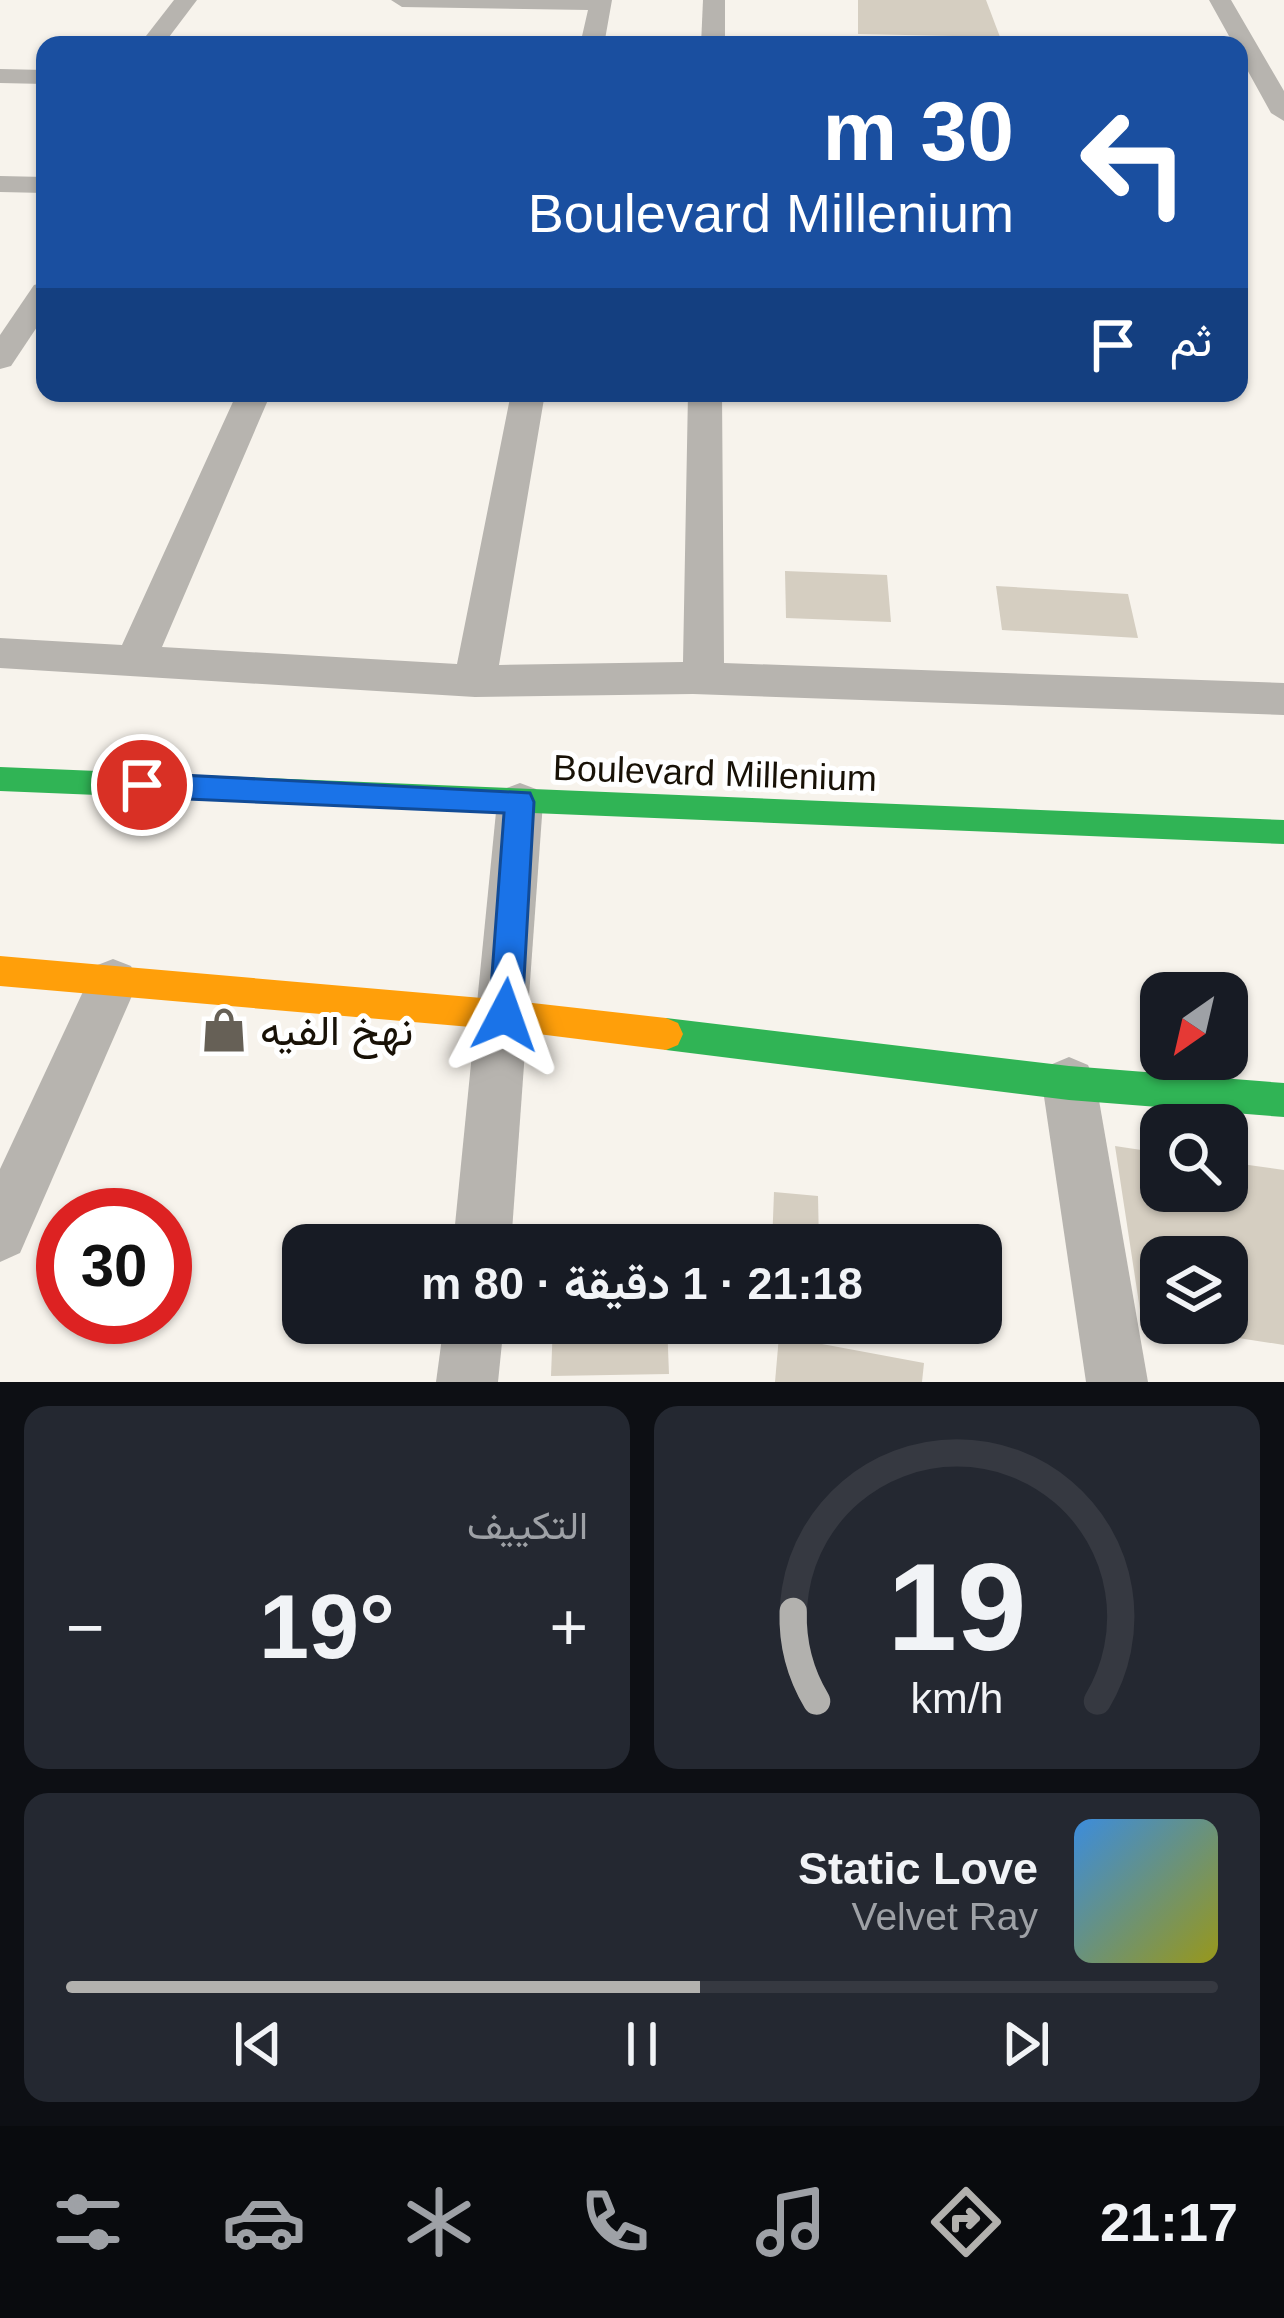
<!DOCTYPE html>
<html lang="ar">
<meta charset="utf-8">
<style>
:root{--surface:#171b24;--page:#242831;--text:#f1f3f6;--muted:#9ea1a6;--line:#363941;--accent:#b2b1ae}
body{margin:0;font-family:Helvetica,Vazirmatn,sans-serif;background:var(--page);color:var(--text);direction:rtl;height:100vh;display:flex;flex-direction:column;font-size:45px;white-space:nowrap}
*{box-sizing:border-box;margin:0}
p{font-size:39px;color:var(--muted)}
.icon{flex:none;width:66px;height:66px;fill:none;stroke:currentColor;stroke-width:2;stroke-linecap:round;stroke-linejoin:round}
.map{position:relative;height:1382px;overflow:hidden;direction:ltr}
.details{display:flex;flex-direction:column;gap:24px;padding:24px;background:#0d0f14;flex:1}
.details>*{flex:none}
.guide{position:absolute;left:36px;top:36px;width:1212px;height:366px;border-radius:24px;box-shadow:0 3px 9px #0004;direction:rtl;background:#1a4fa0;color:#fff;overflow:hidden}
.needle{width:78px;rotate:214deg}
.fabs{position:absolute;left:1140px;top:972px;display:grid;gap:24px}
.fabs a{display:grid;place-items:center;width:108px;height:108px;border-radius:24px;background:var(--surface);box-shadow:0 3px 9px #0004;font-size:60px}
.speed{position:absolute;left:36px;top:1188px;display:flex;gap:24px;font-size:60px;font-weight:700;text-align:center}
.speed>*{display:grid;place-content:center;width:156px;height:156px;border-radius:50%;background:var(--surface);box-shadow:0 3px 9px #0004;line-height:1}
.speed .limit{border:18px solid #d22;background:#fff;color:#111}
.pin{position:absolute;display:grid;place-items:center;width:102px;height:102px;color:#fff;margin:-51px;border:6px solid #fff;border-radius:50%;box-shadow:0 3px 12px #0007}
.me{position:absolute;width:132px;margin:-66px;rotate:4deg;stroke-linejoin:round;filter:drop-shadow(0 0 9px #0008)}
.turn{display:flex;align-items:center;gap:42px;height:252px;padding:0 36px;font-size:54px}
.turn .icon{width:156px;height:156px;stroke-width:2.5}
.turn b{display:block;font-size:84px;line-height:102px}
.then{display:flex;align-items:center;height:114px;padding:0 36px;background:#0003;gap:24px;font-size:45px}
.big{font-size:90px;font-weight:700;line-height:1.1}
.details .widget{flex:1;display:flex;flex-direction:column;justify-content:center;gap:18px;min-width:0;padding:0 42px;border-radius:24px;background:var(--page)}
.details .dial{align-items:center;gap:0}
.dial svg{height:312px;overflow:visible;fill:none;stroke:var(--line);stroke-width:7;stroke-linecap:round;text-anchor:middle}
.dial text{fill:var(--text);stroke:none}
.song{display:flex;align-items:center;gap:36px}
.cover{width:144px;height:144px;border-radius:18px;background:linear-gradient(135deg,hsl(210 70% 55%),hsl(60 70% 35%))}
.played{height:12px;border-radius:6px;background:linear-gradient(90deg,var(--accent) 55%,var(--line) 55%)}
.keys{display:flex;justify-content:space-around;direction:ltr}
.heat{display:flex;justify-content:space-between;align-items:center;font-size:66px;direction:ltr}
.details .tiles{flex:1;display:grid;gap:24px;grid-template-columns:1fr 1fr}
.widget:last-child{grid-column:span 2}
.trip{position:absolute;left:282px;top:1224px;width:720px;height:120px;border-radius:24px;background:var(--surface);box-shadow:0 3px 9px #0004;font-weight:700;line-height:120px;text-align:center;direction:rtl}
.tab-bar{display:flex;height:192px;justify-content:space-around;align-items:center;background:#090b0e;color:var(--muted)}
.tab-bar .icon{width:84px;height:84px}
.tab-bar .selected{color:var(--accent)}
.tab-bar b{font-size:54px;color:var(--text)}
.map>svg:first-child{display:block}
.building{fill:#d5cec1;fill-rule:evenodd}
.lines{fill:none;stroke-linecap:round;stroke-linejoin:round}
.street{fill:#b7b4af;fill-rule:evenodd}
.fast{fill:#30b455;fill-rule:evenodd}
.slow{fill:#ff9f0a;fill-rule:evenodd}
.route{fill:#1a73e8;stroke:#114b97;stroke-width:3}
.labels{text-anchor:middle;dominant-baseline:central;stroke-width:10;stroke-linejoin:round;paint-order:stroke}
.street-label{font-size:36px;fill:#181106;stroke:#fff}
.near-poi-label{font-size:42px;fill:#181106;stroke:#fff;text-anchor:start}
</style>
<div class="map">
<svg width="1284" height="1382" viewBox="0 0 1284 1382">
<rect width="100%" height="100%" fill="#f7f3ec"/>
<!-- building -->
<g class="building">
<path d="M858,0H986L1000,37L858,34Z"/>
<path d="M785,571L887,575L891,622L786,618Z"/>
<path d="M996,586L1128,594L1138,638L1002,630Z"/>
<path d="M1115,1146L1161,1153V1191H1227V1162L1284,1170V1345L1142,1323ZM1161,1257H1227V1323H1161Z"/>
<path d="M774,1192L818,1196L819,1245H772Z"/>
<path d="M553,1323H667L669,1374L551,1376Z"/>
<path d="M779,1336L924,1363L922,1382H775Z"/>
</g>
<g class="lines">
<!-- street -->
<g class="street">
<path d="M174,0H197L163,45H139Z"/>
<path d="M391,0H612L604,45H580L588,10L402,7Z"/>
<path d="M703,0H725V45H701Z"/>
<path d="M1209,0H1231L1284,91V121L1271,113L1239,55V45H1234Z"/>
<path d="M0,69L45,70V84L0,83Z"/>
<path d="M0,176L45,177V193L0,192Z"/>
<path d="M45,282V315L11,366L0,369V335L34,285Z"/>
<path d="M237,393H271L162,647L457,664L511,393H545L499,665L683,662L688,393H722L724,663L1284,683V715L693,694L475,697L0,668V638L122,645Z"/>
<path d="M520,783L536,789L543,802L511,1245H453L497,802L504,789Z"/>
<path d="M113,959L131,966L138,982L20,1253L0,1262V1169L95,966Z"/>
<path d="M1069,1057L1088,1065L1096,1083L1148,1382H1086L1042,1083L1050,1065Z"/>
<path d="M444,1323H504L498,1382H436Z"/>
</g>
<!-- fast -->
<g class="fast">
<path d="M0,767L1284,820V844L0,791Z"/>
<path d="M666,1018L1069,1066L1284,1083V1117L1069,1100L666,1050L654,1045L649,1034L654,1023Z"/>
</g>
<!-- slow -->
<path class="slow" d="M0,956L505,1000L666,1018L678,1023L683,1034L678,1045L666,1050L505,1030L0,986Z"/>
</g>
<!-- route -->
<path class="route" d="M142,773L530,793L534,802L522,1015L517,1026L505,1031L493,1026L489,1015L504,813L142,797L131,793L127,785L131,777Z"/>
<!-- icons -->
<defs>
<g id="shop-bare" transform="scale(3.6)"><path d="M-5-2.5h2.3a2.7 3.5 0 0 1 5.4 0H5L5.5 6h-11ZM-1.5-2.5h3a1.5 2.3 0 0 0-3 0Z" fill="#666056" stroke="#fff" stroke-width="2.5" paint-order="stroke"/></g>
</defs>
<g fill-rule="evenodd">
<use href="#shop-bare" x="224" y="1030"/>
</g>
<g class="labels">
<!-- street labels -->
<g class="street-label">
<text transform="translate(715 773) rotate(2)">Boulevard Millenium</text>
</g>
<!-- near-poi labels -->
<g class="near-poi-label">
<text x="260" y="1030">نهخ الفيه</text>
</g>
</g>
</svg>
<div class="fabs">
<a><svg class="needle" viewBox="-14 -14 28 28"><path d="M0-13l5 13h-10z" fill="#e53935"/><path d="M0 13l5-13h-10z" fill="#9ea1a6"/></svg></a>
<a><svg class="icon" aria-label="search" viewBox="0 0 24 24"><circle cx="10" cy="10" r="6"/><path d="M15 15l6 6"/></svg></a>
<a><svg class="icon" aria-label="layers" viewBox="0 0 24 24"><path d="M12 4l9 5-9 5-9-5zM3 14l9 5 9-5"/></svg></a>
</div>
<div class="speed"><div class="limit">30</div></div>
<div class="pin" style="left:142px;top:785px;background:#d93025"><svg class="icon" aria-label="arrive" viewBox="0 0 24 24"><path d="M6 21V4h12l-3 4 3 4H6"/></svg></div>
<svg class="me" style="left:505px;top:1015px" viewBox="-20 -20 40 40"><path d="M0-17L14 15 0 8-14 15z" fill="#1a73e8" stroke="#fff" stroke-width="4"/></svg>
<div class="trip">21:18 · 1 دقيقة · 80 m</div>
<div class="guide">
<div class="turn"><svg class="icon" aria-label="left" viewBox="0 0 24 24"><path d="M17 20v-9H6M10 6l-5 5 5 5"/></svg><div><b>30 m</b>Boulevard Millenium</div></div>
<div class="then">ثم<svg class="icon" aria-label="arrive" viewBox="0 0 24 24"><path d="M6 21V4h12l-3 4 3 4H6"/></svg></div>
</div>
</div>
<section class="details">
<div class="tiles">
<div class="widget dial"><svg viewBox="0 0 100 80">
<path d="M14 69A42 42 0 1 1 86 69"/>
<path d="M14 69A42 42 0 0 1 8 46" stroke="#b2b1ae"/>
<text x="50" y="56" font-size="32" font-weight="700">19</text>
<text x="50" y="72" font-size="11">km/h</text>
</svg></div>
<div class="widget"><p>التكييف</p>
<div class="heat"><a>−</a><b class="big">19°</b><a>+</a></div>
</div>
<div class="widget">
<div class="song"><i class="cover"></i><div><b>Static Love</b><p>Velvet Ray</p></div></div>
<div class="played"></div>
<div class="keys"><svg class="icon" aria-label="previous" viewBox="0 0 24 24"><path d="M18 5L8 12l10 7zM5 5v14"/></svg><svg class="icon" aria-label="pause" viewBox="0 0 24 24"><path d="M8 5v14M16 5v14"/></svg><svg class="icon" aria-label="next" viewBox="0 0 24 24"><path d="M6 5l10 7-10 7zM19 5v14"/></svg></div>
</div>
</div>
</section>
<nav class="tab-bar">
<b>21:17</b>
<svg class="icon selected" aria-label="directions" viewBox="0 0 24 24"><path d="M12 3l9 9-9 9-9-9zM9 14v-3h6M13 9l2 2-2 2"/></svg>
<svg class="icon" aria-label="music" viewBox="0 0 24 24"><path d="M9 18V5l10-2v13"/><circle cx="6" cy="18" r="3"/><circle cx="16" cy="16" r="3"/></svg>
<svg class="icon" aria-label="phone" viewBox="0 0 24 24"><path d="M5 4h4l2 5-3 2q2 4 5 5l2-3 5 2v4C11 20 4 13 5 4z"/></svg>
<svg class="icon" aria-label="climate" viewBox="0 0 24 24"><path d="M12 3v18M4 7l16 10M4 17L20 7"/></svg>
<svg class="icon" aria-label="car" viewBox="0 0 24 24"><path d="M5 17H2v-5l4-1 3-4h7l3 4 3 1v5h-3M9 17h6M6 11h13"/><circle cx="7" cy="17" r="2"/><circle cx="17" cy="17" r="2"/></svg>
<svg class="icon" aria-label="filters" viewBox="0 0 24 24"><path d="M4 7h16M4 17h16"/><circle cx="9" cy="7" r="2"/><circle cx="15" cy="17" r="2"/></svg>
</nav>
